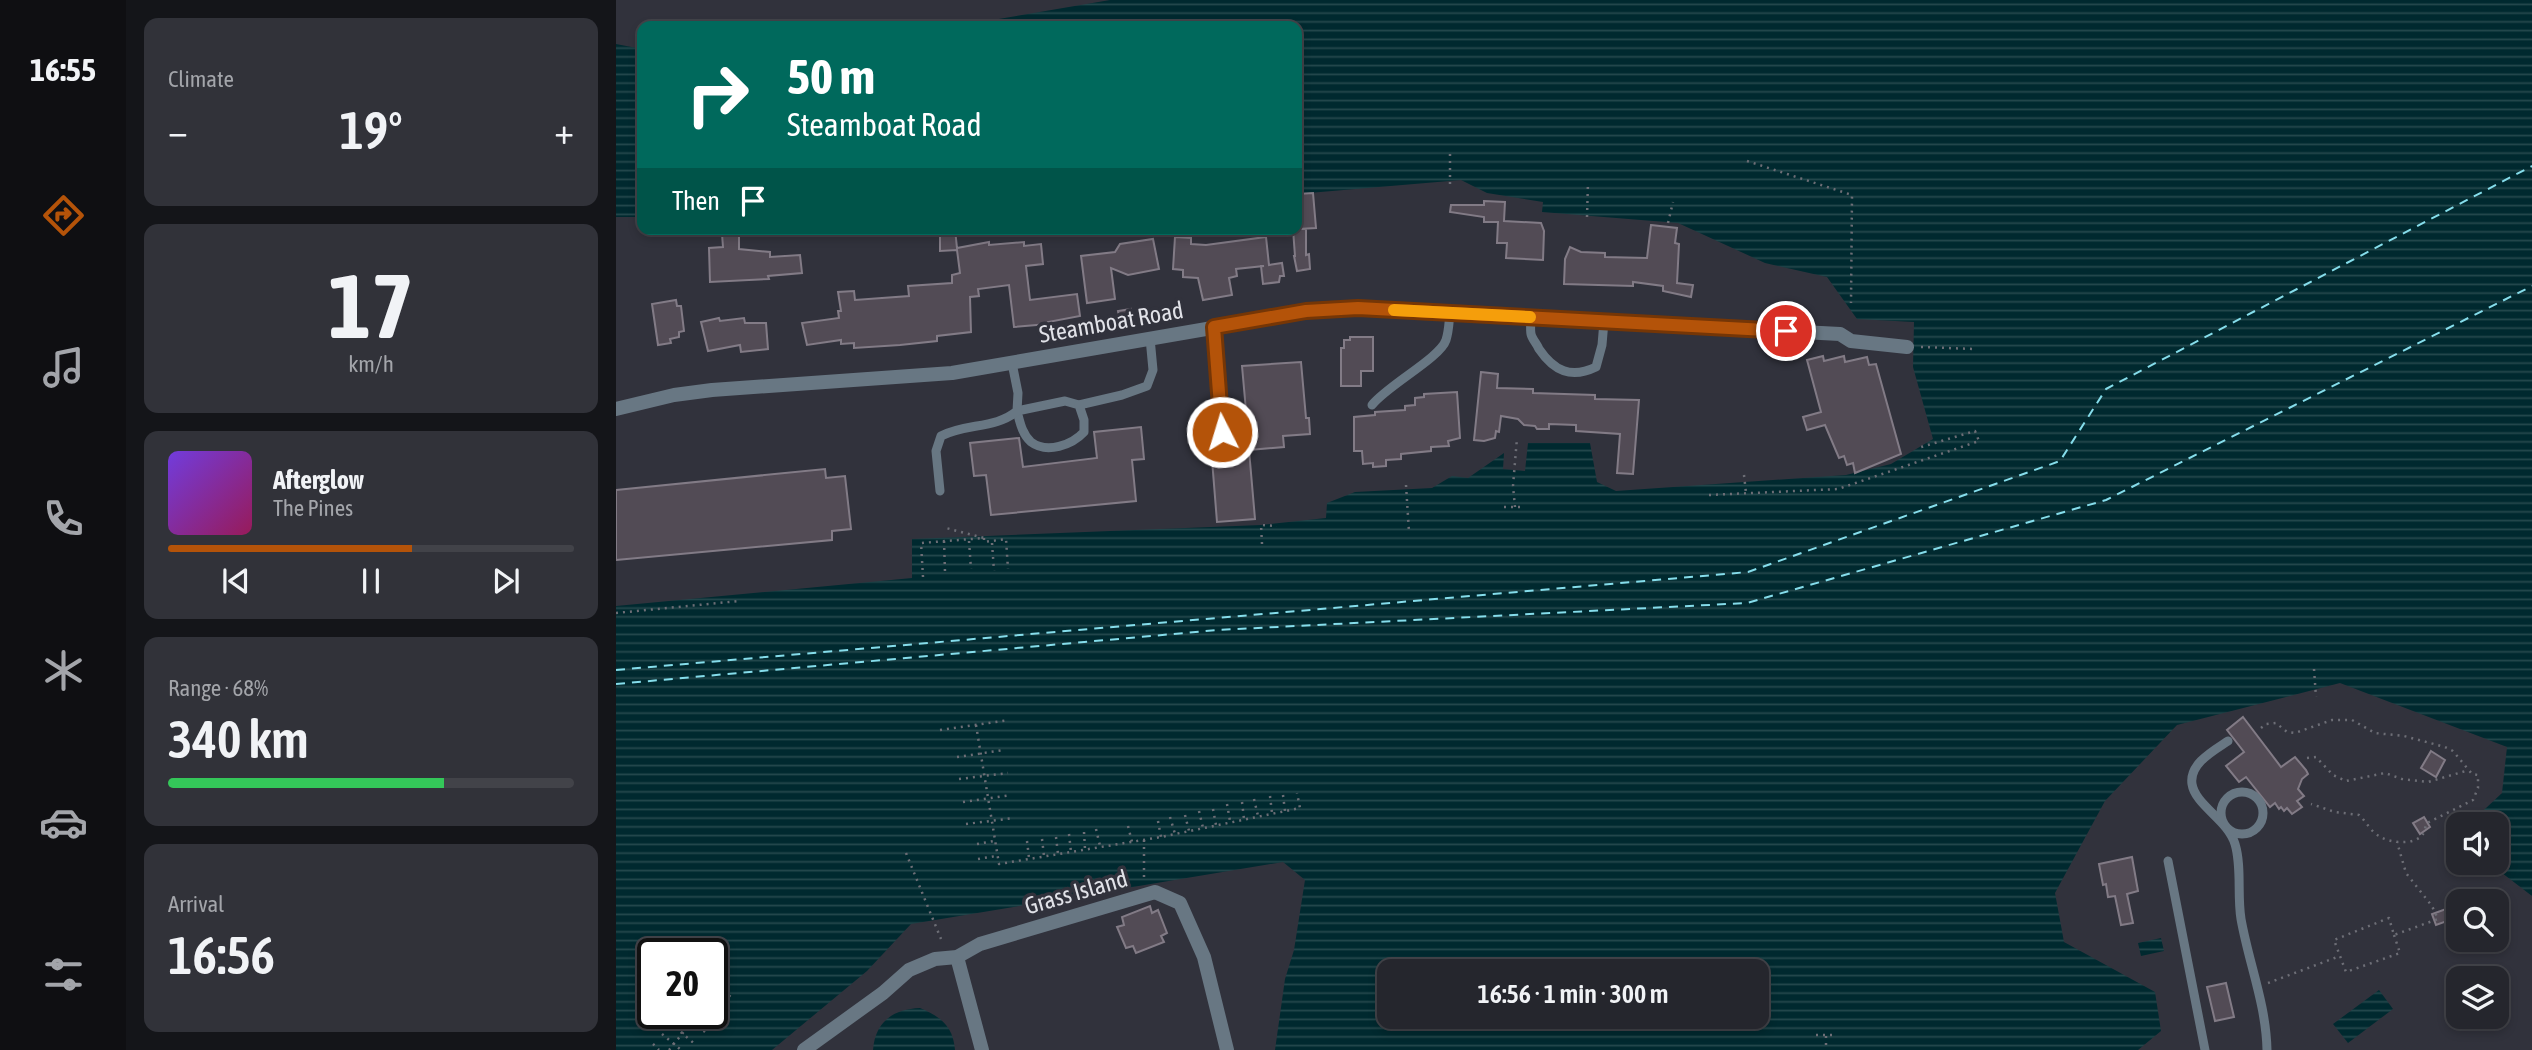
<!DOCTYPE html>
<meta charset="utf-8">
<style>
:root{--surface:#25262d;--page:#313239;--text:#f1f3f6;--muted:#a3a5aa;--line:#424349;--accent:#b45309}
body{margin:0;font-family:"Asap Condensed",sans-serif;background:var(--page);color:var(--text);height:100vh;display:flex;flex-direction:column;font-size:26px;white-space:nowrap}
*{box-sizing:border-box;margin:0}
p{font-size:23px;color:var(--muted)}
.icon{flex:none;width:38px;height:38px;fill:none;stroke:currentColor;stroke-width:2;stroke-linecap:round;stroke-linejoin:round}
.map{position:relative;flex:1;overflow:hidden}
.drawer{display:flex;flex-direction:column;gap:18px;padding:18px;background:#141519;width:490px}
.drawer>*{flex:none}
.top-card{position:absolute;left:21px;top:21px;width:665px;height:214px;border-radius:14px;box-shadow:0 4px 10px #0003,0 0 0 2px var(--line);background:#00695c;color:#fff;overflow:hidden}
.fabs{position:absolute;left:1830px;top:812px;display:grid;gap:14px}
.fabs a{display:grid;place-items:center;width:63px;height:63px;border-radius:14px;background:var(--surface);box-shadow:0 4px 10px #0003,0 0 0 2px var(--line);font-size:35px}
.speed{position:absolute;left:21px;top:938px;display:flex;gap:14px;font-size:35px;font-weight:700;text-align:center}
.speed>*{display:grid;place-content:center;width:91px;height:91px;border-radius:50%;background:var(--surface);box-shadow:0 4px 10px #0003,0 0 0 2px var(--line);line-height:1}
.speed .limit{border:4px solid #111;border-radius:10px;background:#fff;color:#111}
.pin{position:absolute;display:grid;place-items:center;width:60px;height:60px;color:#fff;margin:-30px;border:4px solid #fff;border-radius:50%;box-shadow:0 2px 7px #0007}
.me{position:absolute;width:77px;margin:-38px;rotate:355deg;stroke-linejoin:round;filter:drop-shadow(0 0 5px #0008)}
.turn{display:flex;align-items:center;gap:24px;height:147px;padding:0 35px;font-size:32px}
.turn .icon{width:91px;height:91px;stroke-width:2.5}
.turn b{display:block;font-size:49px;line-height:60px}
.then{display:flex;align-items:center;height:66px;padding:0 35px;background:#0003;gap:14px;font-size:26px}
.big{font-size:52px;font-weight:600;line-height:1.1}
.drawer .card{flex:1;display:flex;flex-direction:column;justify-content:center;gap:10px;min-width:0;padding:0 24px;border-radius:14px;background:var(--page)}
.drawer .dial{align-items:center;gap:0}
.dial b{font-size:91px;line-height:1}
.song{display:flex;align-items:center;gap:21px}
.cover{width:84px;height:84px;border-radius:10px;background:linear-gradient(135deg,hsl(260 70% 55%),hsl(330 70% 35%))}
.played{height:7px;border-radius:4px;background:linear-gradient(90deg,var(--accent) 60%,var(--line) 60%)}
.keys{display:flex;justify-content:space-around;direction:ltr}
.heat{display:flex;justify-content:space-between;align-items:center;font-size:38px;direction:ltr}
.charge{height:10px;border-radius:5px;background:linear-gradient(90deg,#34c759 68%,var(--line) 0)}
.trip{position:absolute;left:761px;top:959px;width:392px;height:70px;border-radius:14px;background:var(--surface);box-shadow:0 4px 10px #0003,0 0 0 2px var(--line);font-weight:600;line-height:70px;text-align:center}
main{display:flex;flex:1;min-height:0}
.dock{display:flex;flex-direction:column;width:126px;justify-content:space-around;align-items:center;background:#0f0f12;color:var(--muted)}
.dock .icon{width:49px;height:49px}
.dock .active{color:var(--accent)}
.dock b{font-size:32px;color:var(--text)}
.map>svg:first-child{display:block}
.water{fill:url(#water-rules);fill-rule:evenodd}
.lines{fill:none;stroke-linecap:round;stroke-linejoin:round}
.ferry{stroke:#85ddeb;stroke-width:2;stroke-dasharray:9 7;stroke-linecap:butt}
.building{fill:#524b55;stroke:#827b86;stroke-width:2}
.path{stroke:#6d6e76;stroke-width:2.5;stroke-dasharray:2 5;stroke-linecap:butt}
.lane{stroke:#687783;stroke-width:9}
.street{stroke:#687783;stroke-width:14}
.route-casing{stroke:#753606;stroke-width:18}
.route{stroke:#b45309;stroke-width:12}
.slow{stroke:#f59e0b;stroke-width:12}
.labels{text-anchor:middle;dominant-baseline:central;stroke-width:7;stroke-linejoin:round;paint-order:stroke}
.street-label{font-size:24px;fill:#e1e2e8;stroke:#31323c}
</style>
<main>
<nav class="dock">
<b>16:55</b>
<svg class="icon active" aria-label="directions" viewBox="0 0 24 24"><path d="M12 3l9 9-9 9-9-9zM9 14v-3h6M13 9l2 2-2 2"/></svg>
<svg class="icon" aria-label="music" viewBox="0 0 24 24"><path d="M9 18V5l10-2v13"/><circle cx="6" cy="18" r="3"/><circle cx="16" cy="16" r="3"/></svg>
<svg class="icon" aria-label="phone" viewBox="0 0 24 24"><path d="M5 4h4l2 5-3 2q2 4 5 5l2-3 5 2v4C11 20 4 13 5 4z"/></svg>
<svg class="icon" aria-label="climate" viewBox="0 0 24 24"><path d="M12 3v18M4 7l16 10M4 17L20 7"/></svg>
<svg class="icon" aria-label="car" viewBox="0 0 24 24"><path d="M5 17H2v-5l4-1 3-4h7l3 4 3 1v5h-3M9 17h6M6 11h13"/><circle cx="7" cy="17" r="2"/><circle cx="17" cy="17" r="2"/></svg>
<svg class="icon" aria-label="filters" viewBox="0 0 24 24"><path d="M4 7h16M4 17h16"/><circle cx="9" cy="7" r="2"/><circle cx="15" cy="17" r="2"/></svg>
</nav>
<section class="drawer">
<div class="card"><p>Climate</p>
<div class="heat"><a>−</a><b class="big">19°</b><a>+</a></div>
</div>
<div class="card dial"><b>17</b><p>km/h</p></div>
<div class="card">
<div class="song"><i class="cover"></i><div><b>Afterglow</b><p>The Pines</p></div></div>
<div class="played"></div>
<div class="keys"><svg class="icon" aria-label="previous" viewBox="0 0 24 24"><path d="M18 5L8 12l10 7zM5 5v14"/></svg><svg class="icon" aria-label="pause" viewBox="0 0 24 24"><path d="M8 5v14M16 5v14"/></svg><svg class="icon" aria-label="next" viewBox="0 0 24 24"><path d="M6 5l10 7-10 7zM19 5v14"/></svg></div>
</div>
<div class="card"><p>Range · 68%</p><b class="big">340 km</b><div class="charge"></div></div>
<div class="card"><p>Arrival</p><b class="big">16:56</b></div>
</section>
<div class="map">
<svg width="1916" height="1050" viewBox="0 0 1916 1050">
<defs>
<pattern id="water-rules" width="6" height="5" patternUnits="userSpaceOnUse" patternTransform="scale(1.75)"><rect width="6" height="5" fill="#00292f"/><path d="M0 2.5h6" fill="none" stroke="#25484d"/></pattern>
</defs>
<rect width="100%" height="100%" fill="#31323c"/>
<!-- water -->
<g class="water">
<path d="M494,0H1916V896L1873,863H1881V824H1853L1886,793L1891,747L1724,683L1561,725L1489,801L1439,893L1448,942L1539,992L1545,1031L1522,1050H659L669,979L678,950L689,880L667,862L295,924L251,971L156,1050H0V606L296,578V539L645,525L710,518L711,503L739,492L816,488L836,476L852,478L888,453L887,469L909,471L912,443H974L981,482L1000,491L1230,475L1275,464L1317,439L1297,367L1298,322L1241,319L1211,277L1149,263L1062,223L926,212L927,202L871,193L845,180L681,194V26H341ZM37,954H96V1013H37ZM774,971H1141V1017H774Z"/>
<path d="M0,44L26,49V217H0Z"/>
<path d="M1545,938L1548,951L1525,956L1522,943Z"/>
<path d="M1763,990L1777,1009L1732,1043L1717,1024Z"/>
<path d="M304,1008C325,1017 337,1026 339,1050H257C259,1022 277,1009 304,1008Z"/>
</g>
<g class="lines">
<!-- ferry -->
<g class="ferry">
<path d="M0,670L1132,572L1444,461L1490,389L1916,166"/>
<path d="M0,684L602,630L1131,603L1490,500L1916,286"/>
</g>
</g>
<!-- building -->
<g class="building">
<path d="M697,193L700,228L682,229H690V255L693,254L694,269L681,271L678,256H679L677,229H681V194Z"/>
<path d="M868,201L889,202L888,221L925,223L928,231L927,260L890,258L891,243H881L882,222H868V217L834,212L835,205H868Z"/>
<path d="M1035,225L1061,228L1059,243L1063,244L1061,283L1077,285L1075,297L1047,291V286L1017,282V286L948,284L949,259L954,247L965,252L989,253V257L1031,258Z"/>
<path d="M324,229H339L341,248L373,242V245L408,242V246L425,244L427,264L410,266L414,300L461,294L464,316L432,322V324L398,327L393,285L362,289L363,296L354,297L355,332L321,336V341L284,345L238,348V343L225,344V340L191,345L186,323L223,318L222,311H225L222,292L238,291L239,300L293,296L292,286L336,283V275L344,273L341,250L324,251Z"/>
<path d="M106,234H123V249L154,252V257L184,255L186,273L152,276L153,279L94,282L93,248L107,247Z"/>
<path d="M559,237L575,238V244L590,245L650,237L653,265L666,263L668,276H664L663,282L647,284L645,266H648L620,269L621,276L613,278L616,295L587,300L582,278L567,277V270L557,269Z"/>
<path d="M537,239L543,269L512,275L495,268L499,299L471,303L465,256L499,252L504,244Z"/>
<path d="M60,300L61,306H65L68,331L63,332V337L54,339L55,343L42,345L36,304Z"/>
<path d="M515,309L518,325L505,328L502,311Z"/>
<path d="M103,318L104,321L128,318L129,323H150L152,349L125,352L124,345L92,351L85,322Z"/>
<path d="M734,337H757V371H745V386H725V348H728V340H734Z"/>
<path d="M1207,356L1208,361L1228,356L1229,362L1251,357L1253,365L1260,364L1285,454L1239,473L1237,463L1231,465L1228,456L1223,458L1209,425L1191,430L1187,417L1205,412L1191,360Z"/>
<path d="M685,362L690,418H693L694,434L667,436L668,447L633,450L639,519L601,522L595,447L633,444L626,366Z"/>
<path d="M865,372L882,374L881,388L917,389V393L979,395V399L1023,400L1017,474L1001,473L1004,434L960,431V425L933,424V429H921L919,426L908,425L902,419L885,416L883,432L880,431L879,438L868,441L858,440Z"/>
<path d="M841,392L844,438L832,441L833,446L815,447V451L785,454V459L770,460V466L757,467V463L747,464L746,451H738V417L759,415V412L789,410V406L799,405V398L808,397V394Z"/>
<path d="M525,427L528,459L516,460L520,501L375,515L370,475L358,476L354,443L403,438L407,467L481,458L478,432Z"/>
<path d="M209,469L210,478L229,476L235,529L216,531V540L0,560V490Z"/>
<path d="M1627,717L1665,767L1679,757L1690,770L1692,774L1686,779L1682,789L1688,796L1681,801L1686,807L1676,814L1671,808L1668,811L1665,807L1663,809L1659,803L1654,807L1630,777L1623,782L1610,766L1628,752L1611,730Z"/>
<path d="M1815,751L1829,760L1820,777L1805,768Z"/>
<path d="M1808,817L1814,827L1804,834L1797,823Z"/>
<path d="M1516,857L1522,891L1511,894L1517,923L1505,925L1499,896L1492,897L1490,884L1487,885L1483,864Z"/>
<path d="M534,906L536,913L542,910L551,933L545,936L548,942L520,953L517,946L510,948L501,927L508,925L506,917Z"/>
<path d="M1830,909L1834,920L1820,925L1816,914Z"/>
<path d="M1610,983L1618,1017L1599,1021L1591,987Z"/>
</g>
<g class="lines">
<!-- path -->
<g class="path">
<path d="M23,69L26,58"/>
<path d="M834,154V184"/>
<path d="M1131,161L1236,195L1235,303"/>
<path d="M971,217L972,182"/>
<path d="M1052,223L1057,202"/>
<path d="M1305,347L1358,349"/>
<path d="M1128,475L1130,493"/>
<path d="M790,485L793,532"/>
<path d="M1093,495L1222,489L1363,441L1359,431L1302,448"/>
<path d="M888,507H906"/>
<path d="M899,507L897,486L901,438"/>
<path d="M368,538V542L390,539L392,569"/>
<path d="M328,541L329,572"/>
<path d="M353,541L355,569"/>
<path d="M376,543L378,571"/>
<path d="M646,544L645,525L661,526"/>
<path d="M307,577L305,543L368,538L330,528"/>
<path d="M0,613L123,601"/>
<path d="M1698,669L1700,697"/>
<path d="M360,725L383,864L545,837L684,808L681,793"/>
<path d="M1645,728L1650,724L1660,723L1671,732L1679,733L1716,720H1736L1759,733L1788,736L1829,747L1837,751L1856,774L1862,775V788L1857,800L1811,823C1810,824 1808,833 1807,834C1799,846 1773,843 1763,836C1755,832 1750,821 1743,815L1719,812L1695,804"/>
<path d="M324,730L393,720"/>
<path d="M341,757L388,750"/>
<path d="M1691,758L1700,757L1717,775L1730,781L1769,773L1786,779L1812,782L1853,770"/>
<path d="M343,779L392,773"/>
<path d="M667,795L669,811"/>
<path d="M654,796L656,813"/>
<path d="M638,799L642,816"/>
<path d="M347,802L395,795"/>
<path d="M626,802L628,819"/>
<path d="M611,804L614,821"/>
<path d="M597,809L600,825"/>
<path d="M583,811L587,828"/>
<path d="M569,815L573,831"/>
<path d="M554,817L559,834"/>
<path d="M542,821L545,837"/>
<path d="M350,824L398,818"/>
<path d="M512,826L516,842"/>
<path d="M480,829L484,846"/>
<path d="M468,832L469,849"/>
<path d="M453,834L455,852"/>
<path d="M440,837L442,854"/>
<path d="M426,839L428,856"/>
<path d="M528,840V879"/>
<path d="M411,841L413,858"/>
<path d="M361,844L378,841"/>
<path d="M290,853L325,939"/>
<path d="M362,859L380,856"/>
<path d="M1778,935L1784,953L1730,972L1718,940L1773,918L1778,935L1822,919L1816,906L1790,873L1781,842"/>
<path d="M96,983L115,997"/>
<path d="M1652,983L1724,956"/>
<path d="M96,997L103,989"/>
<path d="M96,1001L105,1009"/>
<path d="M66,1013L89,1032"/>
<path d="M88,1013L97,1022"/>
<path d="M54,1023L80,1045"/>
<path d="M46,1034L65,1050"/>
<path d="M1200,1035H1218"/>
<path d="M1210,1036V1050"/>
<path d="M37,1044L43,1050"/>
<path d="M53,1050L83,1013"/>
</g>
<!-- lane -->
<g class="lane">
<path d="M915,317C915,322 914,329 915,334C916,339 921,344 923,349C938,371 955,379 980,367L986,345L988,321"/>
<path d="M598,327L606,432"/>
<path d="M449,401L463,405L468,420V432C456,445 431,454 415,442C406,434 404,422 401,411Z"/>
<path d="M463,405L506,395L531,386L537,370L534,338"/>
<path d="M756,405C772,385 824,358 830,340C833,331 833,321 834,313"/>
<path d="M324,491L320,451L325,436C349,423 380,429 401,411L402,393L396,363"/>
<path d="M1612,741C1597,751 1573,764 1576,784C1579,805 1612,820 1619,844C1626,867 1621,895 1625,919C1633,964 1650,1004 1651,1050"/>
<circle cx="1626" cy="813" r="21"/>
<path d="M1552,861L1589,1050"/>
</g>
<!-- street -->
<g class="street">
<path d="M0,409L58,395L96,390L336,373L712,308L834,313L1224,334L1235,341L1291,347"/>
<path d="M341,957L366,1050"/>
<path d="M188,1050L267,993L293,970L319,959L341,957L364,944L539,892L564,903L588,957L611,1050"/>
</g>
</g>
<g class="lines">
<!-- route casing -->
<g class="route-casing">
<path id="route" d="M606,432L598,327L690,311L742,308L1170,331"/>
</g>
<!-- route -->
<use href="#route" class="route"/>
<!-- slow -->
<path class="slow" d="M778,310L914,317"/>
</g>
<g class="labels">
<!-- street labels -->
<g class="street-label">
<text transform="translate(495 322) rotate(-10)">Steamboat Road</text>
<text transform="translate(460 892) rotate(-16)">Grass Island</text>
</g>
</g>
</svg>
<div class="fabs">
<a><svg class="icon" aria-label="sound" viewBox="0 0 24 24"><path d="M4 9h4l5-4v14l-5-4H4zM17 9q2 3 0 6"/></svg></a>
<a><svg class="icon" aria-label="search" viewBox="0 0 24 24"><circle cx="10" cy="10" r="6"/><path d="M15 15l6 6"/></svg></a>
<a><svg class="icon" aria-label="layers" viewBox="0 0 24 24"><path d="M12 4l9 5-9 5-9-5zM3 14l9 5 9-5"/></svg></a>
</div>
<div class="speed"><div class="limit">20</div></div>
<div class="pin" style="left:1170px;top:331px;background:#d93025"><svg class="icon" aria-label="arrive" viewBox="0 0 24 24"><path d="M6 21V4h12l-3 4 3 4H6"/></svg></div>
<svg class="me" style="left:606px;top:432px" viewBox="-20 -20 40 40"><circle r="17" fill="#b45309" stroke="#fff" stroke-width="3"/><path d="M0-11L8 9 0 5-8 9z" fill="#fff"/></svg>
<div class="trip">16:56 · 1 min · 300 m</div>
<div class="top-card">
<div class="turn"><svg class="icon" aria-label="right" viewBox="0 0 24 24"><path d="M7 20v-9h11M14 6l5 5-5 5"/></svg><div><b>50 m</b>Steamboat Road</div></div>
<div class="then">Then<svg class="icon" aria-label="arrive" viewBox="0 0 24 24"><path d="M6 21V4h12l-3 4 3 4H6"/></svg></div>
</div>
</div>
</main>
